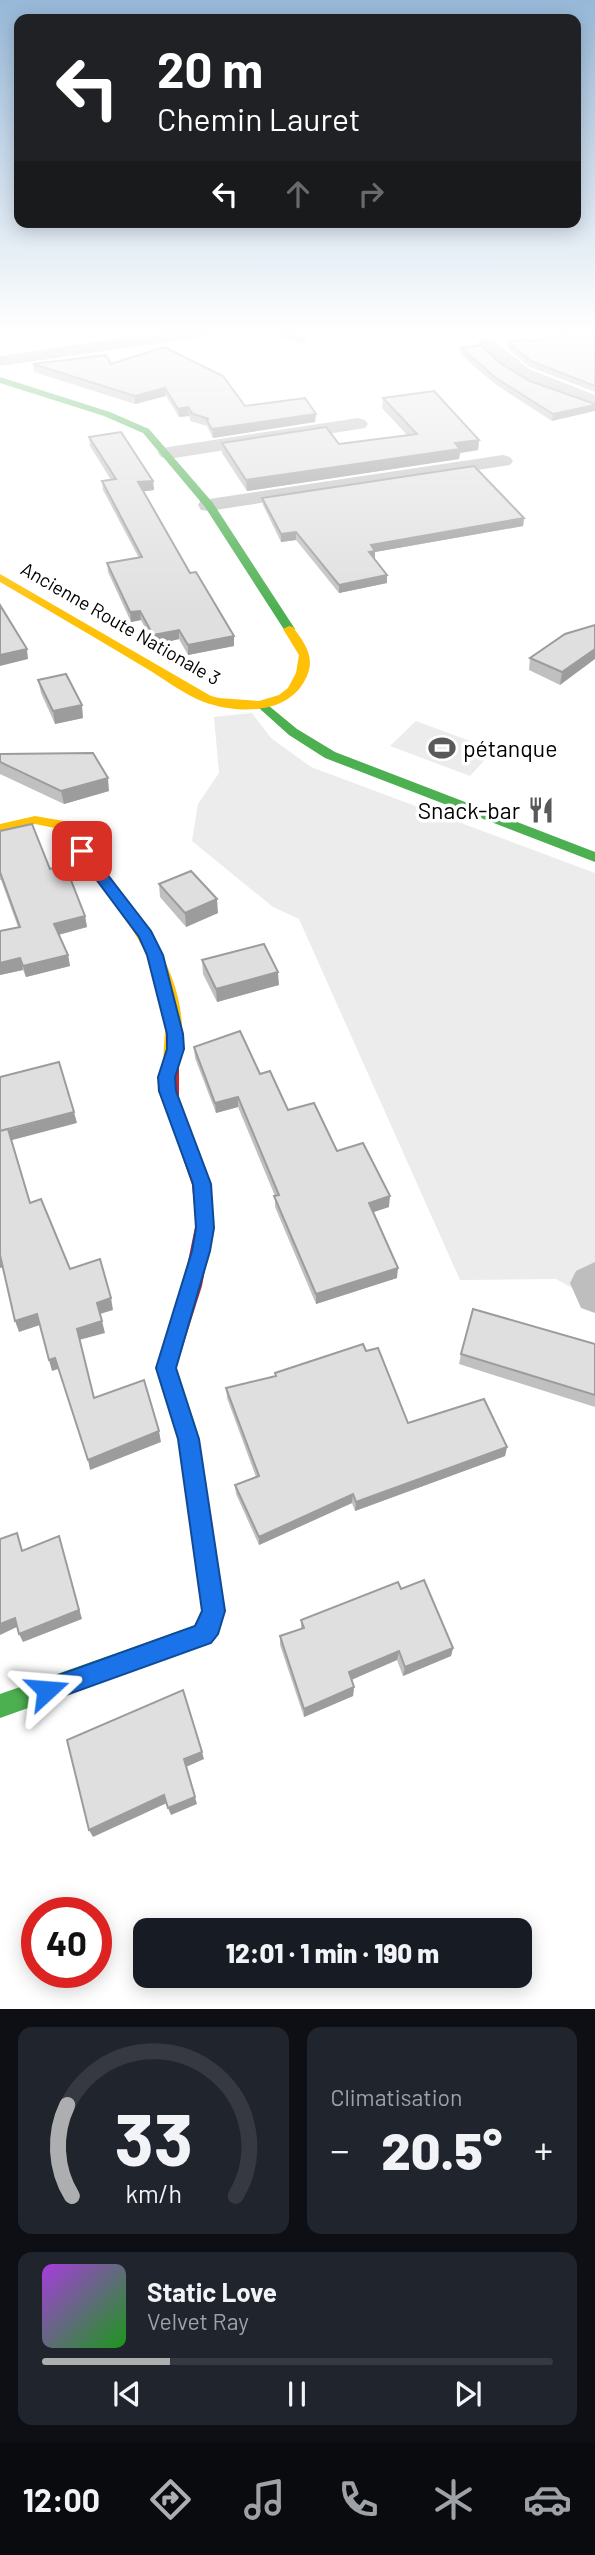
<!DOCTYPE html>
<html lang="fr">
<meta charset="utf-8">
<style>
:root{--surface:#171b24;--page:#20242c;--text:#f1f3f6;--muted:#9ea1a6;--line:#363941;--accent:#adaeaf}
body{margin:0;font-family:Barlow,sans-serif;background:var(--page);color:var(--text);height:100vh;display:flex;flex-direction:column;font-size:26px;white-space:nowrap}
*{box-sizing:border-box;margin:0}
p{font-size:23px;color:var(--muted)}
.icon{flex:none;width:38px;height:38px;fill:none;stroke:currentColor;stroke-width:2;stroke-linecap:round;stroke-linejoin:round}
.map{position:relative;height:2009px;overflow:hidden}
.details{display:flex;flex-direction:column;gap:18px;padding:18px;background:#0d0f14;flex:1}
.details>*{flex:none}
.top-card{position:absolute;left:14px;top:14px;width:567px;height:214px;border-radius:14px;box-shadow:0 4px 18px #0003;background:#202124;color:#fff;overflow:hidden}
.speed{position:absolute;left:21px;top:1897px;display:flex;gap:14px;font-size:35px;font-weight:700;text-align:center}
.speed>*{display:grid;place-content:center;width:91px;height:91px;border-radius:50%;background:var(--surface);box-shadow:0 4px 18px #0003;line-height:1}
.speed .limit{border:10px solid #d22;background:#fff;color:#111}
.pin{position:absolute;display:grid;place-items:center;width:60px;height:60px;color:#fff;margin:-30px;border-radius:14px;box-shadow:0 4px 10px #0006}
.me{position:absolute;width:77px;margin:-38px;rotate:71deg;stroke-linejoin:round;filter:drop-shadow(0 0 5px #0008)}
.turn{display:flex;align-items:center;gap:24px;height:147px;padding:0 28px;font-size:32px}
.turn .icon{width:91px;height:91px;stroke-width:2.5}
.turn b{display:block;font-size:49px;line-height:60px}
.lanes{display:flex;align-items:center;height:66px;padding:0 28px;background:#0003;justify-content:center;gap:35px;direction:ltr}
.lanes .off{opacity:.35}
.big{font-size:52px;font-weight:800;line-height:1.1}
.details .card{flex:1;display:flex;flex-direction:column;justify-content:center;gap:10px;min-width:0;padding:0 24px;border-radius:14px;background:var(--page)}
.details .dial{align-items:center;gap:0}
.dial svg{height:182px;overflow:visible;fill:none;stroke:var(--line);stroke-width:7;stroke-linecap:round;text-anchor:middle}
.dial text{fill:var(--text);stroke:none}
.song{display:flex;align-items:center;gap:21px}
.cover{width:84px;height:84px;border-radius:10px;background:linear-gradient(135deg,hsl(280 70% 55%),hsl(120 70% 35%))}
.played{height:7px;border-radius:4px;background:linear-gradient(90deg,var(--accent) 25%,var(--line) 25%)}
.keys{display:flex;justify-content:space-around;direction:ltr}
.heat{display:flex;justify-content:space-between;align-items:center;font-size:38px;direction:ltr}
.details .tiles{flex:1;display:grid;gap:18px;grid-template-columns:1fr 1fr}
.card:last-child{grid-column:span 2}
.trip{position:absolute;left:133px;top:1918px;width:399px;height:70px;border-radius:14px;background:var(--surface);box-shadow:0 4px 18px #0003;font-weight:800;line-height:70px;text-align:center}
.tab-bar{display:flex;height:112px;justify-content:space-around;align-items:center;background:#090b0e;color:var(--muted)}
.tab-bar .icon{width:49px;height:49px}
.tab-bar .on{color:var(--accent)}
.tab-bar b{font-size:32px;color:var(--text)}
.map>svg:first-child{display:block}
.green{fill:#ececec}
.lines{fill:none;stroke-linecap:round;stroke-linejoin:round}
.street{fill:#bebebe;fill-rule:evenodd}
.fast{fill:#4caf50;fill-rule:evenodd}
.slow{fill:#ffc107;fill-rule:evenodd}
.jam{fill:#c62828;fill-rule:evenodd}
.wall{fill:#c0c0c0}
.shaded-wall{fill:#9c9c9c}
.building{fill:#dfdfdf;stroke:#9c9c9c;stroke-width:2}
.route{fill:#1a73e8;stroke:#114b97;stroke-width:2}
.labels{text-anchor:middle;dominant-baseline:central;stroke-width:7;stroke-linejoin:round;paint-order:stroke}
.far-street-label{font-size:19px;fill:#000;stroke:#fff}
.poi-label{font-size:23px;fill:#000;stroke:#fff;text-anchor:start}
</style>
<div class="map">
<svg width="595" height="2009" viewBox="0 0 595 2009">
<rect width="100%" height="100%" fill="#fff"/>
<!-- green -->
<g class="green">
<path d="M252,713L271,738L311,767L595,873V1301L556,1279L460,1280L299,919L273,907L192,841L198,804L219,773L214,717Z"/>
<path d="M416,721L494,750L470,776L390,746Z"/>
</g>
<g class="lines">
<!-- street -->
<g class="street">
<path d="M170,331H217L209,336L0,366V356Z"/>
<path d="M271,331H297L309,338L300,343L273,335Z"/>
<path d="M486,338L492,339L529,369L595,395V408C554,398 503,378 477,343Z"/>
<path d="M358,418L365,420L368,424L365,428L168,459L161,457L158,453L161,449L168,447Z"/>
<path d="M503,455L510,457L513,461L510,465L209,511L201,510L198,505L201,500L209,499Z"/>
<path d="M595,1262V1313L581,1308L570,1283L576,1271Z"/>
</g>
<!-- fast -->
<g class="fast">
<path d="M0,377L110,412L149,429L213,503L295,629L293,631H285L205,507L143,433L104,416L0,383Z"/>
<path d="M263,701L297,729L335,752L595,852V862L325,758L289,735L259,708L257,705Z"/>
<path d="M171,1375L178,1377L181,1384L198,1439L225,1611C221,1626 217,1640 202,1646L0,1718V1694L194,1626L203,1611L178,1439L161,1384L164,1377Z"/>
</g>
<!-- slow -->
<g class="slow">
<path d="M0,574L211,696L219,698L259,701L279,695L288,688L296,673L299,655L283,629L289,626L293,627C305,644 317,658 305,680C287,715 237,714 204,702C183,694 163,678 144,667C96,638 48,610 0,582Z"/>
<path d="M35,816L64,821L69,826C82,839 92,854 103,868C143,919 190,980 181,1048C180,1056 180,1063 177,1069H165C161,1062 167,1025 165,1011C157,958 124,915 92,874C80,858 69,841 55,828L35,824L0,832V824Z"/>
</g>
<!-- jam -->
<path class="jam" d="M171,1059L177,1061L179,1065V1099L210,1185L214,1222L202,1286L176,1368L181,1384L178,1391L171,1393L164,1391L156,1368L183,1286L196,1222L192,1185L163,1099V1065L165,1061Z"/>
</g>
<!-- wall -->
<g class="wall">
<path d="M595,331V392L530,367L507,348L508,342H531Z"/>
<path d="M461,348L500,363L530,381L595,404L552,421L495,384L460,354Z"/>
<path d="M33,364H111L245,406L316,414L315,422L213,438L207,426L190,421V418L189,416L179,417L166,396L135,404L34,372Z"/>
<path d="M383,398L479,440L478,450L460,453L459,459L247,491L222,453V443L339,444L407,435L382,408Z"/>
<path d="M89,437L153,481L154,490L143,491L190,573L234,636V646L188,655L179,639L154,645L141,620L131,622L108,572L107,563L139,558L103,490L102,481L111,480L90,446Z"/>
<path d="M262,498L524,518L523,526L375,552L374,559L387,583L339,593L296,540L281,542L263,505Z"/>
<path d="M595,625L560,685L529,670L530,658Z"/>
<path d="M38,680L83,718L55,724L41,693Z"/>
<path d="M0,754L109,791L64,804L0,774Z"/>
<path d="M0,831L50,869L85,916L87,927L59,935L68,955L70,966L26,977L23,970L0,975L18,927L1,880H0Z"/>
<path d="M159,884L218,913L186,927L160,897Z"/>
<path d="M202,960L279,985L217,1002L203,974Z"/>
<path d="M194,1047L260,1074L288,1110L337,1151L389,1207L373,1212L397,1278L316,1304L275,1207V1196L238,1107L216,1113L195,1058Z"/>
<path d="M595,1344V1407L459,1364L461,1354Z"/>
<path d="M366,1351L408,1423L507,1447L505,1456L355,1511L352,1503L259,1545L236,1494L235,1485L256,1477L227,1398L226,1388L275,1376V1373Z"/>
<path d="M401,1589L453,1648L451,1656L403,1676L397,1660L352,1679L354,1687L353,1696L304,1717L280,1645V1636L301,1629V1620Z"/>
</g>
<!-- shaded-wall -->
<g class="shaded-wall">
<path d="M165,388L166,396L135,404V396Z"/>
<path d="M595,405V411L552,421L553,414Z"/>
<path d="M188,407L189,416L179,417L178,409Z"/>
<path d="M316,414L315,422L213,438L212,429Z"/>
<path d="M479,440L478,450L460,453L459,459L247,491L246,480L455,443Z"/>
<path d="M153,481L154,490L139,492L138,482Z"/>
<path d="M524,518L523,526L375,552V559L368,560L369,552L371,545Z"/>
<path d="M296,532V540L281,542V534Z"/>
<path d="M387,575V583L339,593V585Z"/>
<path d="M140,611L141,620L131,622L130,612Z"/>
<path d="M179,630V639L154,645L153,635Z"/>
<path d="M234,636V646L188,655V645Z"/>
<path d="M27,649L28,659L0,666V655Z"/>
<path d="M595,649V659L560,685L562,672Z"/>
<path d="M82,705L83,718L55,724L53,711Z"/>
<path d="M108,778L109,791L64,804L61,791Z"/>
<path d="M217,899L218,913L186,927L185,913Z"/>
<path d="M85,916L87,927L57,935L54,924Z"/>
<path d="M68,955L70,966L26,977L23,966Z"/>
<path d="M20,958L23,970L0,975V963Z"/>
<path d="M278,972L279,985L217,1002L216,989Z"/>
<path d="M238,1097V1107L216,1113L215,1103Z"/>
<path d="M74,1112L77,1123L1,1143L0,1132Z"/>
<path d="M390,1196L389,1207L368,1214L369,1203Z"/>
<path d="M0,1255L4,1267L0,1268Z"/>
<path d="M398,1268L397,1278L316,1304V1294Z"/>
<path d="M111,1298L113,1310L100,1314L97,1303Z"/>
<path d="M37,1314L40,1325L19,1332L15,1321Z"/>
<path d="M102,1321L105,1333L79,1340L77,1329Z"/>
<path d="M55,1358L58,1369L52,1371L49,1360Z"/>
<path d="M159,1431L161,1442L90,1470L88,1460Z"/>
<path d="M507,1447L505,1456L355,1511L356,1502Z"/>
<path d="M353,1494L352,1503L259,1545V1537Z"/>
<path d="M59,1536L82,1619L23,1642L19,1634Z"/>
<path d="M15,1618L19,1626L0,1635V1624Z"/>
<path d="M453,1648L451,1656L403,1676L405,1667Z"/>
<path d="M399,1651L397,1660L349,1681V1672Z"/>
<path d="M354,1687L353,1696L304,1717V1709Z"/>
<path d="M202,1752L204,1759L186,1767L184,1759Z"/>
<path d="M164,1795L167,1803L93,1837L89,1830Z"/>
<path d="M195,1797L197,1804L171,1815L168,1808Z"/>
</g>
<!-- building -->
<g class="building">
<path d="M572,331H595V386L531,361L508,342L528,339L531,342Z"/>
<path d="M481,345L500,363L530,381L595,404V405L553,414L496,378L461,348Z"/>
<path d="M164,347L223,376L245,406L305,398L316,414L212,429L206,419H209L190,413H192L188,407L178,409L165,388L135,396L33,364L106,355L111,364Z"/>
<path d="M434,391L479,440L455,443L460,449L246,480L222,443L326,427L339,444L417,434L383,398Z"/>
<path d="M121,432L153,481L138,482L190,573L196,572L234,636L188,645L179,630L153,635L140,611L130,612L107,563L142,557L102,481L116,479L89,437Z"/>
<path d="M474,466L524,518L371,545L375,551L369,552L387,575L339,585L296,532L281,534L262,498Z"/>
<path d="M0,605L27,649L0,655Z"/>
<path d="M595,625V649L562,672L530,658L565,634Z"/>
<path d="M66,674L82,705L53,711L38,680Z"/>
<path d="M93,753L108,778L61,791L0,762V754Z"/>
<path d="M32,824L50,869L65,865L85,916L54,924L68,955L23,966L20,958L0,963V931L20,927L0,872V831Z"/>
<path d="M191,871L217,899L185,913L159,884Z"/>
<path d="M264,944L278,972L216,989L202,960Z"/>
<path d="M240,1031L260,1074L270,1071L288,1110L314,1103L337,1151L363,1143L390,1196L369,1203L398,1268L316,1294L274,1196L279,1195L238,1097L215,1103L194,1047Z"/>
<path d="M59,1062L74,1112L0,1131V1077Z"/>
<path d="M8,1129L30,1203L41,1199L70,1269L100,1259L111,1298L97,1303L102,1321L77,1329L94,1398L144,1380L159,1431L88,1460L55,1358L49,1360L37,1314L15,1321L0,1255V1131Z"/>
<path d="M473,1309L595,1344V1395L461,1354Z"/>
<path d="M363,1344L366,1351L378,1348L408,1423L484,1399L507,1447L356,1502L353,1494L259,1537L235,1485L259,1476L226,1388L276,1376L275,1373Z"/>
<path d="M17,1533L22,1551L59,1536L79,1610L19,1634L15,1618L0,1624V1539Z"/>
<path d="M424,1580L453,1648L405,1667L399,1651L349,1672L354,1687L304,1709L280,1636L304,1628L301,1620L398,1582L401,1589Z"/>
<path d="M183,1690L202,1752L184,1759L195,1797L168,1808L164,1795L89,1830L67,1740Z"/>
</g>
<!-- sky -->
<linearGradient id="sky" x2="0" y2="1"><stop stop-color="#97b8d8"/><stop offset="0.54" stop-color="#fff"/><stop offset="1" stop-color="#fff" stop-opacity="0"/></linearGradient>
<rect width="595" height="613" fill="url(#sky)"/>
<!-- route -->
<path class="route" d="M82,846L87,848L151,931L163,955L183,1034L184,1049L175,1077L176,1091L211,1184L214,1228L210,1251L176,1368L199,1439L225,1611L218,1634L211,1643L47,1702L39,1698L35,1690L39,1682L195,1626L202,1611L178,1439L156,1368L192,1251L196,1228L193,1184L159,1091L158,1077L167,1049V1034L147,955L139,937L75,851Z"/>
<!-- icons -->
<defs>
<g id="stadium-bare" transform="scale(2.1)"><path d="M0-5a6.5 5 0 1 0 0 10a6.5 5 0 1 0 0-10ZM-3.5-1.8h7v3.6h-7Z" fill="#595959" stroke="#fff" stroke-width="2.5" paint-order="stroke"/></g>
<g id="restaurant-bare" transform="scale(2.1)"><path d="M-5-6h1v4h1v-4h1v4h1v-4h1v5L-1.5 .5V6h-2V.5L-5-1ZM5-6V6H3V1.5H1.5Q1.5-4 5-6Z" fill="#595959" stroke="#fff" stroke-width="2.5" paint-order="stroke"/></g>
</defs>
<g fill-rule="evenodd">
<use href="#stadium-bare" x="442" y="748"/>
<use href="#restaurant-bare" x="541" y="810"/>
</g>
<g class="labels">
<!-- far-street labels -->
<g class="far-street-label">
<text transform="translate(121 623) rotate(30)">Ancienne Route Nationale 3</text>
</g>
<!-- poi labels -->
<g class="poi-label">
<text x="463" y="748">pétanque</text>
<text x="520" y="810" text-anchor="end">Snack-bar</text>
</g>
</g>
</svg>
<div class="speed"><div class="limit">40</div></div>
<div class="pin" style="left:82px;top:851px;background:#d93025"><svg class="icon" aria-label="arrive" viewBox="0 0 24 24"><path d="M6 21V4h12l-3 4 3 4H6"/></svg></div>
<svg class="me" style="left:47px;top:1690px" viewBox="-20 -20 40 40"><path d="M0-17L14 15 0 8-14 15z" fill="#1a73e8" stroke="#fff" stroke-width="4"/></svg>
<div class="trip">12:01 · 1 min · 190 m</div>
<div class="top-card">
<div class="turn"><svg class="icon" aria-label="left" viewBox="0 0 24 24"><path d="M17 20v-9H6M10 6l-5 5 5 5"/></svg><div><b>20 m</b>Chemin Lauret</div></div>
<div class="lanes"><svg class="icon" aria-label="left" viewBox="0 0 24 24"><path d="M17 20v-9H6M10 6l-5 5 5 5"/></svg><svg class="icon off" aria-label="ahead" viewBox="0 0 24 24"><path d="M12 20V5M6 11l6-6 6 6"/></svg><svg class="icon off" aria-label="right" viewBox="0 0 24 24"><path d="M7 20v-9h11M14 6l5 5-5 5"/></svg></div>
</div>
</div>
<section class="details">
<div class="tiles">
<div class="card dial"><svg viewBox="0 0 100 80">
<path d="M14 69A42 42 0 1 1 86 69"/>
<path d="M14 69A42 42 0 0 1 12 29" stroke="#adaeaf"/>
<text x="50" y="56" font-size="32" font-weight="700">33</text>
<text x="50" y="72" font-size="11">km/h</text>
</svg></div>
<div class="card"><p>Climatisation</p>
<div class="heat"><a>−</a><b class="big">20.5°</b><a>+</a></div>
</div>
<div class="card">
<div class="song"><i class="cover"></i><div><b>Static Love</b><p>Velvet Ray</p></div></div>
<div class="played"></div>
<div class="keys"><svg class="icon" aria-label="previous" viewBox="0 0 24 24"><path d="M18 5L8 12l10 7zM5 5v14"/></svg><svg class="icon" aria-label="pause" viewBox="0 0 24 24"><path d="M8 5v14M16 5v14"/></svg><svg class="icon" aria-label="next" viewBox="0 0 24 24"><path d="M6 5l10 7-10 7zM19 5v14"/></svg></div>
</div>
</div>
</section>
<nav class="tab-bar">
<b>12:00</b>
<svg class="icon on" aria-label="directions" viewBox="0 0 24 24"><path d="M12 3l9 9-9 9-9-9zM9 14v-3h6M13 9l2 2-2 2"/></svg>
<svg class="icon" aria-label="music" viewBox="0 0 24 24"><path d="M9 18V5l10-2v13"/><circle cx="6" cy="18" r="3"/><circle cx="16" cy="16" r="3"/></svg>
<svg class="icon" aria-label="phone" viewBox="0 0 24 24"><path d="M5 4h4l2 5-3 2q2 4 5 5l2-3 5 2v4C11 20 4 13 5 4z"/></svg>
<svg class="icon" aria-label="climate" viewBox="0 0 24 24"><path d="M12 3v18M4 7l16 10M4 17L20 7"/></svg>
<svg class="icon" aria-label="car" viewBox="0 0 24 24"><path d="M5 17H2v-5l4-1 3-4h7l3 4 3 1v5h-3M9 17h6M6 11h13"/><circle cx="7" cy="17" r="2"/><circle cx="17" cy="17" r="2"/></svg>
</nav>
